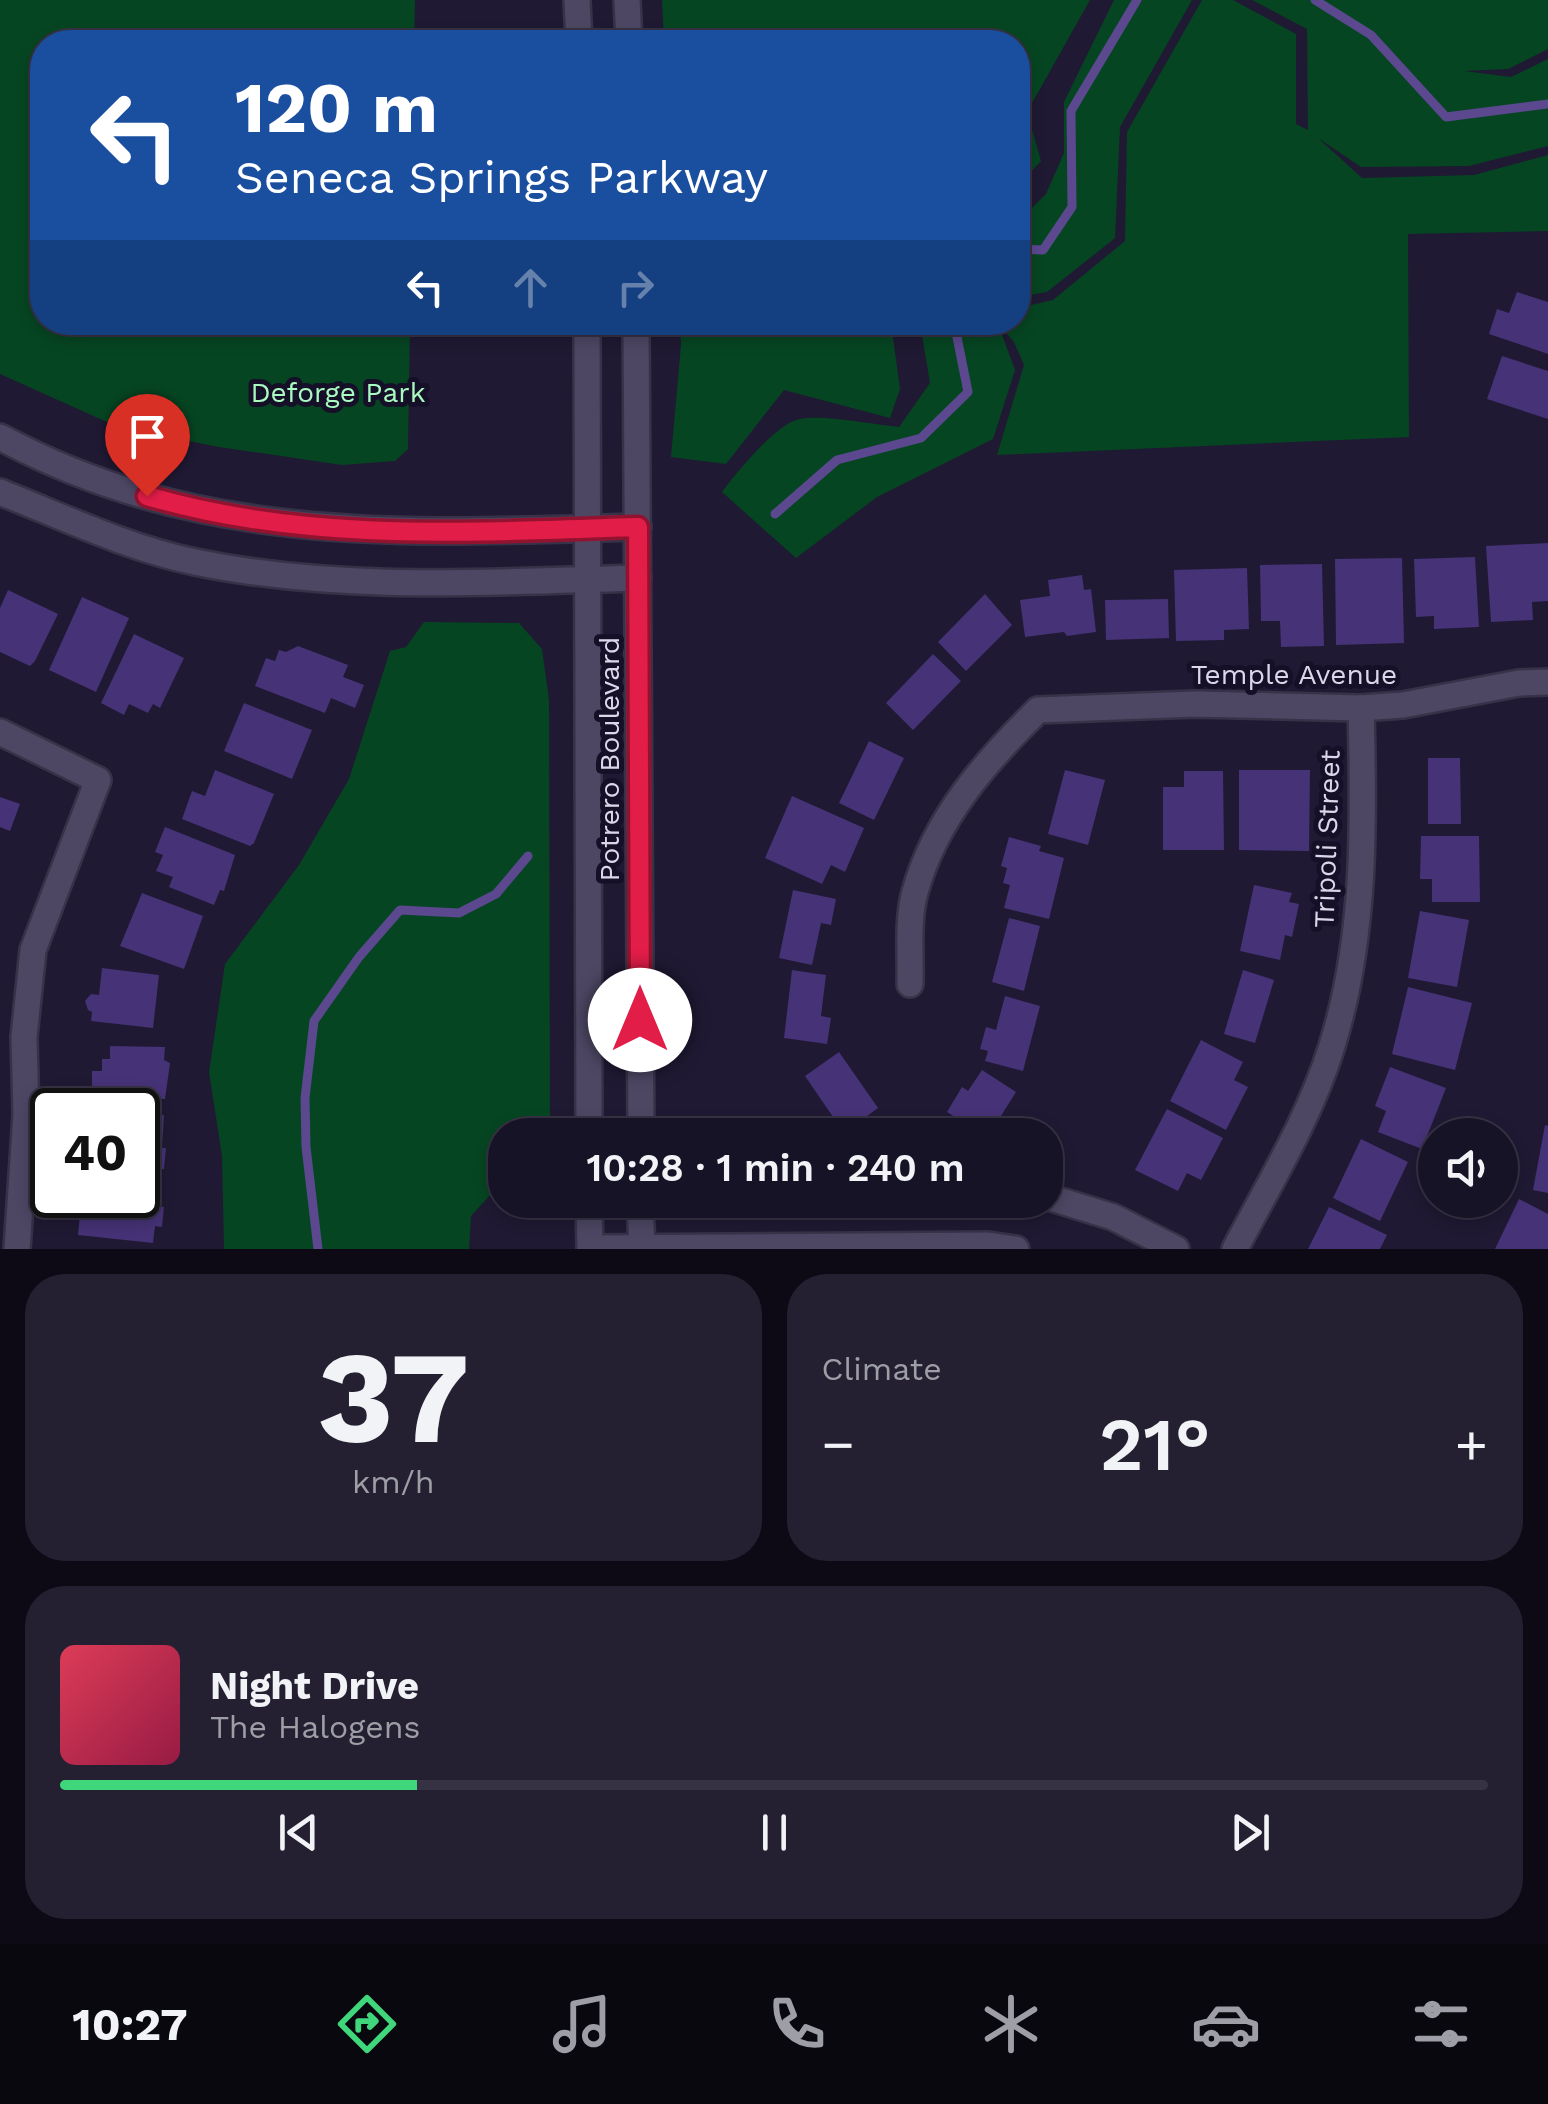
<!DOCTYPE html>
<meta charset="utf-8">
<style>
:root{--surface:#171326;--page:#242032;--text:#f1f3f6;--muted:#9e9ea7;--line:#363243;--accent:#40d77c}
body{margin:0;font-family:"Work Sans",sans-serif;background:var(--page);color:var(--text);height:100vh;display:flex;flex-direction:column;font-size:38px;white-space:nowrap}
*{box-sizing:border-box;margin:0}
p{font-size:32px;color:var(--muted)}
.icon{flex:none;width:55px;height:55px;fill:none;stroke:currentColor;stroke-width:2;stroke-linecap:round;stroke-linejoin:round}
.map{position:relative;height:1249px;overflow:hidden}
.drawer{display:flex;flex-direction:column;gap:25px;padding:25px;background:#0d0a15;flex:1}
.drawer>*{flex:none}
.guide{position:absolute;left:30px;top:30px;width:1000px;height:305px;border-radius:40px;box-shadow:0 5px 15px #0003,0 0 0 2px var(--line);background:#1a4fa0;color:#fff;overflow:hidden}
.buttons{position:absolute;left:1418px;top:1118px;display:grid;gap:20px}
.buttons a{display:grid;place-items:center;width:100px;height:100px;border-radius:50%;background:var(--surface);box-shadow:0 5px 15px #0003,0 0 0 2px var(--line);font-size:50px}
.speed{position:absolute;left:30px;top:1088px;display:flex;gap:20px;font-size:50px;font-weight:700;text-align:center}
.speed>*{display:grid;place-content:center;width:130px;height:130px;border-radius:50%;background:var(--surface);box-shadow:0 5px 15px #0003,0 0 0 2px var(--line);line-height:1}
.speed .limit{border:5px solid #111;border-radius:15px;background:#fff;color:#111}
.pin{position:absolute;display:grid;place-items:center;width:85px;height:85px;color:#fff;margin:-102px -42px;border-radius:50% 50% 50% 0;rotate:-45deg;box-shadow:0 0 10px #0007}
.pin .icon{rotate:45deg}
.me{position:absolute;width:110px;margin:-55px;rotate:0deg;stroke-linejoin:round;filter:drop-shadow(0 0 8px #0008)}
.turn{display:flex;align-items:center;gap:35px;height:210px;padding:0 40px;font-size:45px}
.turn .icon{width:130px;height:130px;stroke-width:2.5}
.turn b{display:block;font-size:70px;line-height:85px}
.lanes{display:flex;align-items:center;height:95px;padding:0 40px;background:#0003;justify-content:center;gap:50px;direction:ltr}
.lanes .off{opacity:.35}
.big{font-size:75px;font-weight:600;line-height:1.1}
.drawer .tile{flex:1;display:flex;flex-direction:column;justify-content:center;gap:15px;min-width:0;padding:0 35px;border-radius:40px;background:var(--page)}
.drawer .dial{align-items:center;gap:0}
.dial b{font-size:130px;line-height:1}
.song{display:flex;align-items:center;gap:30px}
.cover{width:120px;height:120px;border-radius:15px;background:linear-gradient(135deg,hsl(350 70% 55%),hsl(340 70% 35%))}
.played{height:10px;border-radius:5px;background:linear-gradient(90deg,var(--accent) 25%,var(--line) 25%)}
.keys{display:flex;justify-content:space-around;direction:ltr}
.heat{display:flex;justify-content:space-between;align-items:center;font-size:55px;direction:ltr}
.drawer .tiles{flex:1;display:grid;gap:25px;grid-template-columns:1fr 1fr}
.tile:last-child{grid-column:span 2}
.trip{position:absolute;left:488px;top:1118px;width:575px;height:100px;border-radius:40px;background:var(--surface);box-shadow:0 5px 15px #0003,0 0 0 2px var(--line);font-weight:600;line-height:100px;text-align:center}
.tab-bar{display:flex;height:160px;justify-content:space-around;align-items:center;background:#09080f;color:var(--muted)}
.tab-bar .icon{width:70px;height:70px}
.tab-bar .current{color:var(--accent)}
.tab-bar b{font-size:45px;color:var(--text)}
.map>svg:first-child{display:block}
.green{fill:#064522}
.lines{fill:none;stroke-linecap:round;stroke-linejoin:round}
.stream{stroke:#5b488f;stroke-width:9}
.building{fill:#463276}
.minor-casing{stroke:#373248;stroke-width:30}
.minor{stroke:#4d4764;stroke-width:25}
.route-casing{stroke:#92132f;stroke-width:25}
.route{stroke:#e11d48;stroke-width:18}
.labels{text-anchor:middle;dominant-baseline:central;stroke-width:10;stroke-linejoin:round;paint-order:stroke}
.park-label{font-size:28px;fill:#a9fac0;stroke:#160f28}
.street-label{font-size:28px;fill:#dad7e9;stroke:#160f28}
</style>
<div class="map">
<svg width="1548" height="1249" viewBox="0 0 1548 1249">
<rect width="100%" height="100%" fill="#1f1933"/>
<!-- green -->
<g class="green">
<path d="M0,0H415L414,42H42V322L410,323L408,449L395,461L342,465L219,447L118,427L0,374Z"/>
<path d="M662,0H1090L1027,112L1041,161L1018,186V42H664Z"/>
<path d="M1114,0H1192L1120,127L1115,238L1047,292L1018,297V222L1046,194L1064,153V102Z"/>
<path d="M1202,0H1233L1296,34V124L1308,130L1307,29L1252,0H1548V49L1508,69L1464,71L1511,77L1548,59V146L1469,166L1361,167L1318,138L1362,178L1474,175L1548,155V231L1408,234L1409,437L997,455L1024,365L1014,342L998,324L1015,370L993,439L877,497L796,558L722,492C736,473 774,427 796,420C819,413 873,425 899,427L930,383L920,323L1018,322V308L1053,300L1125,241L1127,132Z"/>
<path d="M680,323H891L900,389L890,418L784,390L726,464L671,457L681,345Z"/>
<path d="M424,622L519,623L542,649L549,700L550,1135H505V1179L471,1216L469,1249H224L222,1156L209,1072L225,964L299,865L349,779L390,651L406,647Z"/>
</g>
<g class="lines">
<!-- stream -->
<g class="stream">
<path d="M1315,0L1371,35L1446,117L1548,104"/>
<path d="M1018,249L1043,250L1072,207L1071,111L1137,0"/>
<path d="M775,514L837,460L921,438L968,392L954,322"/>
<path d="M318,1249L306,1147L305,1098L314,1021L359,957L400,910L459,913L496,894L528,856"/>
</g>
</g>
<!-- building -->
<g class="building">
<path d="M1517,292L1548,302V354L1489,334L1497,309L1509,313Z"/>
<path d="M1502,356L1548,371V419L1487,399Z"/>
<path d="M1548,543V601L1532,602L1533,620L1491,622L1486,546Z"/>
<path d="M1475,557L1479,627L1434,629V616L1416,617L1414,559Z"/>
<path d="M1402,558L1404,643L1336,645L1335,559Z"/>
<path d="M1322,564L1324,646L1281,647L1280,621H1261L1260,565Z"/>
<path d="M1247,568L1249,629L1224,630V640L1176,641L1174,570Z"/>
<path d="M1082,575L1084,590L1091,589L1096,632L1067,636L1064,632L1025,637L1020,600L1050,596L1048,580Z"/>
<path d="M8,590L58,614L35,661L30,666L0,652V608Z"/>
<path d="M985,594L1012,625L966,671L938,642Z"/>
<path d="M82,597L129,618L96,692L49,670Z"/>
<path d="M1168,599L1169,638L1106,640L1105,600Z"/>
<path d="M134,634L184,658L160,708L153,704L148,713L129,704L124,715L101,703Z"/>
<path d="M298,646L348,665L343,677L364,685L355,708L331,698L325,713L255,686L266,658L275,661L279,650L286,652Z"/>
<path d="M933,654L961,681L913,730L886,703Z"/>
<path d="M244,703L312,730L292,779L224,751Z"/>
<path d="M869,741L904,758L874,820L839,803Z"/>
<path d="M1428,758H1460L1461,824H1428Z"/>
<path d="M215,770L274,794L254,843L250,846L182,819L192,791L205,796Z"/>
<path d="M1065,770L1105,780L1088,845L1048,834Z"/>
<path d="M1239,770H1310L1309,851L1239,850Z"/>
<path d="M1184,771H1223L1224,850H1163V787H1184Z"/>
<path d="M792,796L864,828L845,872L831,865L822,884L765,858Z"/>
<path d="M0,797L20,804L10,831L0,827Z"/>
<path d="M165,827L235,855L224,891L220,890L214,905L169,887L173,877L156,871L163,855L155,852Z"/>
<path d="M1421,836H1479L1480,902H1432V879H1420Z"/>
<path d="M1009,837L1041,846L1039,851L1064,858L1049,919L1004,908L1010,885L1003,883L1007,868L1001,866Z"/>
<path d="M1254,885L1292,893L1289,902L1299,904L1292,937L1285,935L1280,960L1240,951Z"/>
<path d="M793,890L836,899L831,925L821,923L812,965L779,958Z"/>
<path d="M142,893L203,916L184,969L120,946Z"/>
<path d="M1420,911L1469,920L1457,987L1408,978Z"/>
<path d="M1009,918L1040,926L1024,991L992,982Z"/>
<path d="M102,968L159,975L153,1028L91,1021L92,1012L88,1010L85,1001L91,994L99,995Z"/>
<path d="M792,970L826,975L821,1016L831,1018L827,1044L784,1038Z"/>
<path d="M1243,970L1274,980L1255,1043L1224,1034Z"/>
<path d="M1408,987L1472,1003L1455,1070L1392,1054Z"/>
<path d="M1005,996L1040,1006L1023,1071L985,1061L988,1051L980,1049L986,1027L996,1030Z"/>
<path d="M1201,1040L1243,1062L1234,1080L1248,1087L1226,1130L1170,1101Z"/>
<path d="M110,1046L165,1047L164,1060L170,1063L165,1099L92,1098V1071H102V1059H110Z"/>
<path d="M839,1052L878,1108L844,1133L805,1076Z"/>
<path d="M1390,1067L1446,1088L1422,1149L1378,1132L1386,1111L1375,1106Z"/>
<path d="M982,1070L1016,1092L989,1135H962L949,1126L955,1117L947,1112L962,1087L968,1091Z"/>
<path d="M1167,1109L1223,1138L1201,1180L1187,1173L1178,1191L1135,1170Z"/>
<path d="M138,1114L164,1115L162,1148H166L164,1169L138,1170Z"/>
<path d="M1545,1125L1548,1126V1193L1533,1190Z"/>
<path d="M1361,1139L1408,1162L1380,1221L1333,1198Z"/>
<path d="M138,1187L160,1190L158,1206L164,1207L162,1227L155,1226L153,1243L78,1235L81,1204L91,1205L92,1195H138Z"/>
<path d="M1519,1199L1548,1214V1249H1495Z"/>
<path d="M1329,1207L1387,1235L1380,1249H1308Z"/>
</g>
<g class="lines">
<!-- minor casing -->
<g class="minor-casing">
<g id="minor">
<path d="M577,0L579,42"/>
<path d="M627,0L629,42"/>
<path d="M587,322L589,1135"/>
<path d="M636,322L641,1135"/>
<path d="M0,437C205,547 414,533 638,527"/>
<path d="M0,492C63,517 128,548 195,562C341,592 490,582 638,578"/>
<path d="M0,732L98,780L33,950L24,1037L26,1115L17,1249"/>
<path d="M910,984C911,956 907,920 915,892C935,819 985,762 1038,710L1195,704L1361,708L1403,705L1519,683L1548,682"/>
<path d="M1045,1196L1113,1217L1176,1249"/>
<path d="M589,1200L590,1249"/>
<path d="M640,1200L642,1249"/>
<path d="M590,1248L988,1245L1016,1249"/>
<path d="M1235,1249C1269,1184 1309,1119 1331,1049C1366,939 1364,821 1361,708"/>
</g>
</g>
<!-- minor -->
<use href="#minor" class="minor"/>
</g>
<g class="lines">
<!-- route casing -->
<g class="route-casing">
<path id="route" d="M147,496C307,543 473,532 638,527L640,1020"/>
</g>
<!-- route -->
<use href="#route" class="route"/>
</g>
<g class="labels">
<!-- park labels -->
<g class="park-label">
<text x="338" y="392">Deforge Park</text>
</g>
<!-- street labels -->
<g class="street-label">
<text x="1294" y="674">Temple Avenue</text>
<text transform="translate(609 759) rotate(-90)">Potrero Boulevard</text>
<text transform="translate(1327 839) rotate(-88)">Tripoli Street</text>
</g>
</g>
</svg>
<div class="buttons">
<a><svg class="icon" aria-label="sound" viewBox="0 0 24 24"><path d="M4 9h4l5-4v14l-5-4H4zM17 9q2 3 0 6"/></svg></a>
</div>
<div class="speed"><div class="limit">40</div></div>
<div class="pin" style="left:147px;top:496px;background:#d93025"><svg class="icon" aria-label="arrive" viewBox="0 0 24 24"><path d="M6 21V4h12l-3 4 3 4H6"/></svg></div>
<svg class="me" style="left:640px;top:1020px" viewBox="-20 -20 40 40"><circle r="19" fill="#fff"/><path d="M0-13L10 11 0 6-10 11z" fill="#e11d48"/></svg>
<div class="trip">10:28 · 1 min · 240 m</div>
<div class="guide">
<div class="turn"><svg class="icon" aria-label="left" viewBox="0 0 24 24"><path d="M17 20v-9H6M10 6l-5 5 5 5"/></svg><div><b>120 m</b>Seneca Springs Parkway</div></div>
<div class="lanes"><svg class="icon" aria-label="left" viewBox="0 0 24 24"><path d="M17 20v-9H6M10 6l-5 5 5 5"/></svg><svg class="icon off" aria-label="ahead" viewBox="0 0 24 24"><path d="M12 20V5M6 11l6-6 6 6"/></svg><svg class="icon off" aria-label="right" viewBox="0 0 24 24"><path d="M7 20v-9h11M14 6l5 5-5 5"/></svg></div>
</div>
</div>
<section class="drawer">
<div class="tiles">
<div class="tile dial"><b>37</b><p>km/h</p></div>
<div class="tile"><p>Climate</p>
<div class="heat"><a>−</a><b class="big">21°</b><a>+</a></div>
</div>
<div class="tile">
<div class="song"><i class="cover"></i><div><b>Night Drive</b><p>The Halogens</p></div></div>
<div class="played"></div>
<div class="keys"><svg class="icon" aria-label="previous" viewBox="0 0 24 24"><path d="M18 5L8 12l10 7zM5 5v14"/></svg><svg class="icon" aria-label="pause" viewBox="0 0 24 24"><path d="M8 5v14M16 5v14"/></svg><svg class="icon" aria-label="next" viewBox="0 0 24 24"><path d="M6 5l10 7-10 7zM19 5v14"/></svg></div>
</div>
</div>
</section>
<nav class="tab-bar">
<b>10:27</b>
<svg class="icon current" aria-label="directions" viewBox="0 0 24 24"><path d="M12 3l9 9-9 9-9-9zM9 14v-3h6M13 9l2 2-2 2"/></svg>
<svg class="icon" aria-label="music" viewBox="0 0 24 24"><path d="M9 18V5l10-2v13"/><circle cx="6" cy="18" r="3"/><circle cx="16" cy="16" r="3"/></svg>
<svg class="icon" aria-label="phone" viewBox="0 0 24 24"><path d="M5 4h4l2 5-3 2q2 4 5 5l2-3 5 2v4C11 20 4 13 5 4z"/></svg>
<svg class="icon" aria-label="climate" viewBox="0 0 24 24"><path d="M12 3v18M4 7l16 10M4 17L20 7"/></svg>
<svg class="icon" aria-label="car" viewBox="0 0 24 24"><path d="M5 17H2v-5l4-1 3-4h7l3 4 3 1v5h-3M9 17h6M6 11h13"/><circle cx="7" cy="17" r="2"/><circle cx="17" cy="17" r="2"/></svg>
<svg class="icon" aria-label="filters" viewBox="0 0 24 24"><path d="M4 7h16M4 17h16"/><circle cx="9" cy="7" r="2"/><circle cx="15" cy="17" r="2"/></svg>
</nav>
